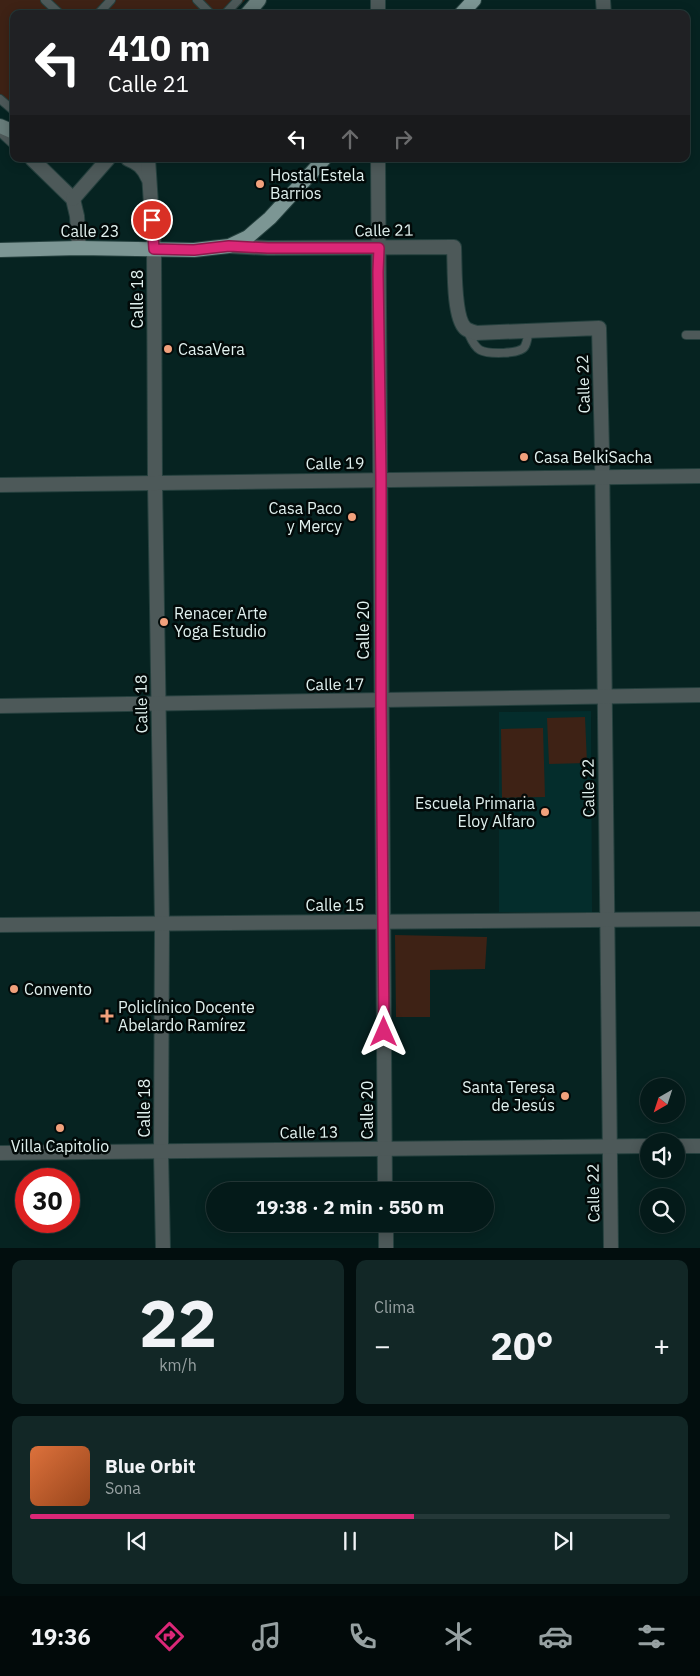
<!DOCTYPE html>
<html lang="es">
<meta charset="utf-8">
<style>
:root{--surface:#041a19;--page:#122726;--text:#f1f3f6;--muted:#97a1a2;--line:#253838;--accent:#db2777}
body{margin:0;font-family:"IBM Plex Sans",sans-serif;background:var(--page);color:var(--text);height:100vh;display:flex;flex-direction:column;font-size:19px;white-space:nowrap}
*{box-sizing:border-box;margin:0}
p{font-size:16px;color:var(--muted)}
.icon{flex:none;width:28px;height:28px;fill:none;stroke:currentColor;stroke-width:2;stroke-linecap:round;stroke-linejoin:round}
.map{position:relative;height:1248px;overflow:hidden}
.drawer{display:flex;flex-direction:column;gap:12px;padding:12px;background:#020e0e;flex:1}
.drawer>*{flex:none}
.top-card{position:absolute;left:10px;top:10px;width:680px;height:152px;border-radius:10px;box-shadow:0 2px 12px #0003,0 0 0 1px var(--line);background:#202124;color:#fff;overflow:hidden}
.needle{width:32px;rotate:219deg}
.tools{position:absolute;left:640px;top:1078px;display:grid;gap:10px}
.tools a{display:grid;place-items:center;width:45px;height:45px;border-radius:50%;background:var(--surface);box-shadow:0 2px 12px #0003,0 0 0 1px var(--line);font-size:25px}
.speed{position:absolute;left:15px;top:1168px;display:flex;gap:10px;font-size:25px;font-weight:700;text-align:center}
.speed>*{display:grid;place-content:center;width:65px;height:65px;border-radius:50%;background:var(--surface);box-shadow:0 2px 12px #0003,0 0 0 1px var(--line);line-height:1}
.speed .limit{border:8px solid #d22;background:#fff;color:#111}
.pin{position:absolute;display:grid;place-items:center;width:42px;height:42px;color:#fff;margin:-21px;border:2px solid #fff;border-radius:50%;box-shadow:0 1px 5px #0007}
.me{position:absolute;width:55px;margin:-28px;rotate:0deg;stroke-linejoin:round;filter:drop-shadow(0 0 4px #0008)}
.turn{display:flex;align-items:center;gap:18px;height:105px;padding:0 15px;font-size:22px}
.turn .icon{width:65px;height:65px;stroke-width:2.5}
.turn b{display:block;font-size:35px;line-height:42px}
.lanes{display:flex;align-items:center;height:48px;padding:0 15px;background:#0003;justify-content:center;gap:25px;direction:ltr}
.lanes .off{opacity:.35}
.big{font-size:38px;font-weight:700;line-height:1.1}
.drawer .tile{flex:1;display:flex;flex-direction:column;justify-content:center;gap:8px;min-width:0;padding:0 18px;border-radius:10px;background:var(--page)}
.drawer .dial{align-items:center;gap:0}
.dial b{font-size:65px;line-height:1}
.song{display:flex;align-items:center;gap:15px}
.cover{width:60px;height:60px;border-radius:8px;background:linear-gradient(135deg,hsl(20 70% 55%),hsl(20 70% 35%))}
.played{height:5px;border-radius:2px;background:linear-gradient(90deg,var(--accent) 60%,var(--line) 60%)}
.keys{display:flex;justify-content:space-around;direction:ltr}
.heat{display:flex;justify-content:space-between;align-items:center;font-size:28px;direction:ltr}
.drawer .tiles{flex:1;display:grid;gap:12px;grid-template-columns:1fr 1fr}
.tile:last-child{grid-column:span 2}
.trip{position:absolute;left:206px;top:1182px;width:288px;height:50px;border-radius:25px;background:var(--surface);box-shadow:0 2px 12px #0003,0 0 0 1px var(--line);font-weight:700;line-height:50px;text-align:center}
.menu{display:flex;height:80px;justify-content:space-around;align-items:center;background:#020a0a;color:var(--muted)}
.menu .icon{width:35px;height:35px}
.menu .active{color:var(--accent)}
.menu b{font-size:22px;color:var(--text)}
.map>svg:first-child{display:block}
.built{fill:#042d2c}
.green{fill:#3e2215}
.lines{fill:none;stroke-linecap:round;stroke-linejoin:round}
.service-casing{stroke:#25403e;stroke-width:10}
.minor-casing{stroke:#25403e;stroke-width:16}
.tertiary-casing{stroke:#25403e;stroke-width:16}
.secondary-casing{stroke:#25403e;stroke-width:16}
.primary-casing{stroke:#25403e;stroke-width:16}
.service{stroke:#4d5959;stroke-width:8}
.minor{stroke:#4d5959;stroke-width:14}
.tertiary{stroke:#4d5959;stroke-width:14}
.secondary{stroke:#687c7a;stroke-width:14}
.primary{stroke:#7c9694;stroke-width:14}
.route-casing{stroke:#8e194d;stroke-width:12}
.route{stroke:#db2777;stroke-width:9}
.poi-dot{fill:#f1a17c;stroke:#020a09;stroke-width:2}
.labels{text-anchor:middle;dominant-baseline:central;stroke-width:5;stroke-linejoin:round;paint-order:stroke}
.poi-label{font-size:16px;fill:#e1f1ef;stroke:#020a09;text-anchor:start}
.street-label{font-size:16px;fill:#e1f1ef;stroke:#020a09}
</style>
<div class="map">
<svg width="700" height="1249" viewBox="0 0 700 1249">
<rect width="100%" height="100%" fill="#062321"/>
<!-- built -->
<path class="built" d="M591,711L592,912H499V712Z"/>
<!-- green -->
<g class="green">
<path d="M0,0H245L232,14H14V116L0,105Z"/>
<path d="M585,717L587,763L549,764L547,718Z"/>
<path d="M543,728L545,797L502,798L501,729Z"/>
<path d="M395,935L487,937L485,969L430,970V1017H396Z"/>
</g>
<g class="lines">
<!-- service casing -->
<g class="service-casing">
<g id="service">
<path d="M45,0L60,14"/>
<path d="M197,0L211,14"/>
<path d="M98,14L111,0"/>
<path d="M225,14L238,0"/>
<path d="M0,99L14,111"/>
<path d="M467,330C470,336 473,346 480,350C487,354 521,355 525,346C527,342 528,335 528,331"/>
<path d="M686,335H700"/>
</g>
</g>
<!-- minor casing -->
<g class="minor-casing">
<g id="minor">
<path d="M603,0L604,14"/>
<path d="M378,14V0"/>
<path d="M0,128L14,141"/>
<path d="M32,159L73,199L77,216L79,248"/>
<path d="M128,159C138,163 143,167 148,178"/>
<path d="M148,159L154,249L155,483L162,923L161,1152L163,1249"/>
<path d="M378,159L385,1191"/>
<path d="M73,199L108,159"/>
<path d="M229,246L268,248L454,247C455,265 453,316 465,328C468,331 472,331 476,333L599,328L602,451L611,1249"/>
<path d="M0,485L700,476"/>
<path d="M0,925L700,919"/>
<path d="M676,1146H700"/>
<path d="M0,1153L649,1146"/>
<path d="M386,1224V1249"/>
</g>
</g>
<!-- tertiary casing -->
<g class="tertiary-casing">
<path id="tertiary" d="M0,706L700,695"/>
</g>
<!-- secondary casing -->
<g class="secondary-casing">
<g id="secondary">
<path d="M247,14L259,0"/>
<path d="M0,126L14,132"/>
</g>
</g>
<!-- primary casing -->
<g class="primary-casing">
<g id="primary">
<path d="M461,14L474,0"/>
<path d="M0,250L79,248L194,250L229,246L248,237L270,218L324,159"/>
</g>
</g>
<!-- service -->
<use href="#service" class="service"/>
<!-- minor -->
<use href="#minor" class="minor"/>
<!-- tertiary -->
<use href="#tertiary" class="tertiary"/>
<!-- secondary -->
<use href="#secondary" class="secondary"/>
<!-- primary -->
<use href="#primary" class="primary"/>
</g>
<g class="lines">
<!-- route casing -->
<g class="route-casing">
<path id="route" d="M152,220L154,249L194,250L229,246L268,248H379L378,272L381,480V701L384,1032"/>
</g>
<!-- route -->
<use href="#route" class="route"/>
</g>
<!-- markers -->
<g class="poi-dot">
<circle cx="260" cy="184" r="5"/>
<circle cx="168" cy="349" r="5"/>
<circle cx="524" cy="457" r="5"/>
<circle cx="352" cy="517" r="5"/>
<circle cx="164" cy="622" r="5"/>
<circle cx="545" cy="812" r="5"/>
<circle cx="14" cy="989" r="5"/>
<path d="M104.5 1008.5h5v5h5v5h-5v5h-5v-5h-5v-5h5z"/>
<circle cx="565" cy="1096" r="5"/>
<circle cx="60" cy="1128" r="5"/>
</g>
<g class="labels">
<!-- poi labels -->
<g class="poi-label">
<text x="270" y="175">Hostal Estela<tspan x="270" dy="18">Barrios</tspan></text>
<text x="178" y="349">CasaVera</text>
<text x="534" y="457">Casa BelkiSacha</text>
<text x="342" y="508" text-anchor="end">Casa Paco<tspan x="342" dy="18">y Mercy</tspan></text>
<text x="174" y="613">Renacer Arte<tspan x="174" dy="18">Yoga Estudio</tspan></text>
<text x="535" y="803" text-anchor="end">Escuela Primaria<tspan x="535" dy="18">Eloy Alfaro</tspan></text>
<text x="24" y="989">Convento</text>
<text x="118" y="1007">Policlínico Docente<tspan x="118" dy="18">Abelardo Ramírez</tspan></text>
<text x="555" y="1087" text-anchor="end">Santa Teresa<tspan x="555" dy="18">de Jesús</tspan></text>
<text x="60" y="1146" text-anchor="middle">Villa Capitolio</text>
</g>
<!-- street labels -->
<g class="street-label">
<text transform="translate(384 230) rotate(-1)">Calle 21</text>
<text x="90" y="231">Calle 23</text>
<text transform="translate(137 299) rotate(-90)">Calle 18</text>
<text transform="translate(583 384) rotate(-92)">Calle 22</text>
<text transform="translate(335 463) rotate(-1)">Calle 19</text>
<text transform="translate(363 630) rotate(-90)">Calle 20</text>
<text transform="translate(335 684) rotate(-1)">Calle 17</text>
<text transform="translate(141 704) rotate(-91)">Calle 18</text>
<text transform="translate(588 788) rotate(-91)">Calle 22</text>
<text x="335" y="905">Calle 15</text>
<text transform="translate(144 1108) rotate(-90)">Calle 18</text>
<text transform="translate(367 1110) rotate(-90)">Calle 20</text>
<text transform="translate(309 1132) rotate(-1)">Calle 13</text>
<text transform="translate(593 1193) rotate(-91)">Calle 22</text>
</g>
</g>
</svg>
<div class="tools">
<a><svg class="needle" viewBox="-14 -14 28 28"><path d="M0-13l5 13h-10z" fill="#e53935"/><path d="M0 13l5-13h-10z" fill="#97a1a2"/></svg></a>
<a><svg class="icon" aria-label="sound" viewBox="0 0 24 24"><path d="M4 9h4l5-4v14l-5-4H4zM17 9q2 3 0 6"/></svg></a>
<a><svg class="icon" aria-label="search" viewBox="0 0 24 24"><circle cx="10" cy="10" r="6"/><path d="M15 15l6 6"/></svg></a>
</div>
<div class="speed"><div class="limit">30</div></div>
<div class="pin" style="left:152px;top:220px;background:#d93025"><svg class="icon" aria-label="arrive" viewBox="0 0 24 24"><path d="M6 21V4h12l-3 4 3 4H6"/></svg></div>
<svg class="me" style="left:384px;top:1032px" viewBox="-20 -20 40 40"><path d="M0-17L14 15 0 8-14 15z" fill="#db2777" stroke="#fff" stroke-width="4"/></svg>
<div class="trip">19:38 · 2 min · 550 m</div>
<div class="top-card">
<div class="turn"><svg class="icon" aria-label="left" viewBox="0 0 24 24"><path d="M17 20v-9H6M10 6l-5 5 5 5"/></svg><div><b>410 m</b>Calle 21</div></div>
<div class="lanes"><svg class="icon" aria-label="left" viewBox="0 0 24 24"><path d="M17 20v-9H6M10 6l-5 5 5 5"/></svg><svg class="icon off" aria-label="ahead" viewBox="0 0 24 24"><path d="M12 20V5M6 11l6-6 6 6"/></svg><svg class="icon off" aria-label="right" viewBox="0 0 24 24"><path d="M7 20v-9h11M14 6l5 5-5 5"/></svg></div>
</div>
</div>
<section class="drawer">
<div class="tiles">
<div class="tile dial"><b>22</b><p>km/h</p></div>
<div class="tile"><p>Clima</p>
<div class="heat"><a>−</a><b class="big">20°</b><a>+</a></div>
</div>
<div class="tile">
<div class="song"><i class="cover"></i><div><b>Blue Orbit</b><p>Sona</p></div></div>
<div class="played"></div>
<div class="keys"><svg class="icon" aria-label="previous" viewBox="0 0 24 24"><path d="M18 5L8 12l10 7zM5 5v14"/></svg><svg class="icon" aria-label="pause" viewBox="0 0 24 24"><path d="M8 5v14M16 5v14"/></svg><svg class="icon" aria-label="next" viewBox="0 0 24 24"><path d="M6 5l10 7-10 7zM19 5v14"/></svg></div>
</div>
</div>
</section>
<nav class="menu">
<b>19:36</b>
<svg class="icon active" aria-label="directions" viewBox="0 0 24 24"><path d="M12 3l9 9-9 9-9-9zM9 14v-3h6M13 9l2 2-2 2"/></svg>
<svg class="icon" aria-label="music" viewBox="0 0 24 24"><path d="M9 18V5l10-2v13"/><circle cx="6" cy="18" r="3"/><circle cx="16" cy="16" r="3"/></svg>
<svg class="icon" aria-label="phone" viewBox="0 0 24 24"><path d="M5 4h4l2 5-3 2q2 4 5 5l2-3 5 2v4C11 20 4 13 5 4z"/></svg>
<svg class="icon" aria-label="climate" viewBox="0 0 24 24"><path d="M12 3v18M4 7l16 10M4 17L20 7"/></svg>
<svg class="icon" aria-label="car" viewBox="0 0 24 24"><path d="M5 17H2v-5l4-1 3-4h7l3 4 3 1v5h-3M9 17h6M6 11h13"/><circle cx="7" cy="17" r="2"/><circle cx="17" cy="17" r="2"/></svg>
<svg class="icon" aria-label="filters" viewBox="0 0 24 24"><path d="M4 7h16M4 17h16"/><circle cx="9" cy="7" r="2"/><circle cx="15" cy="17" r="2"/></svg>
</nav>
